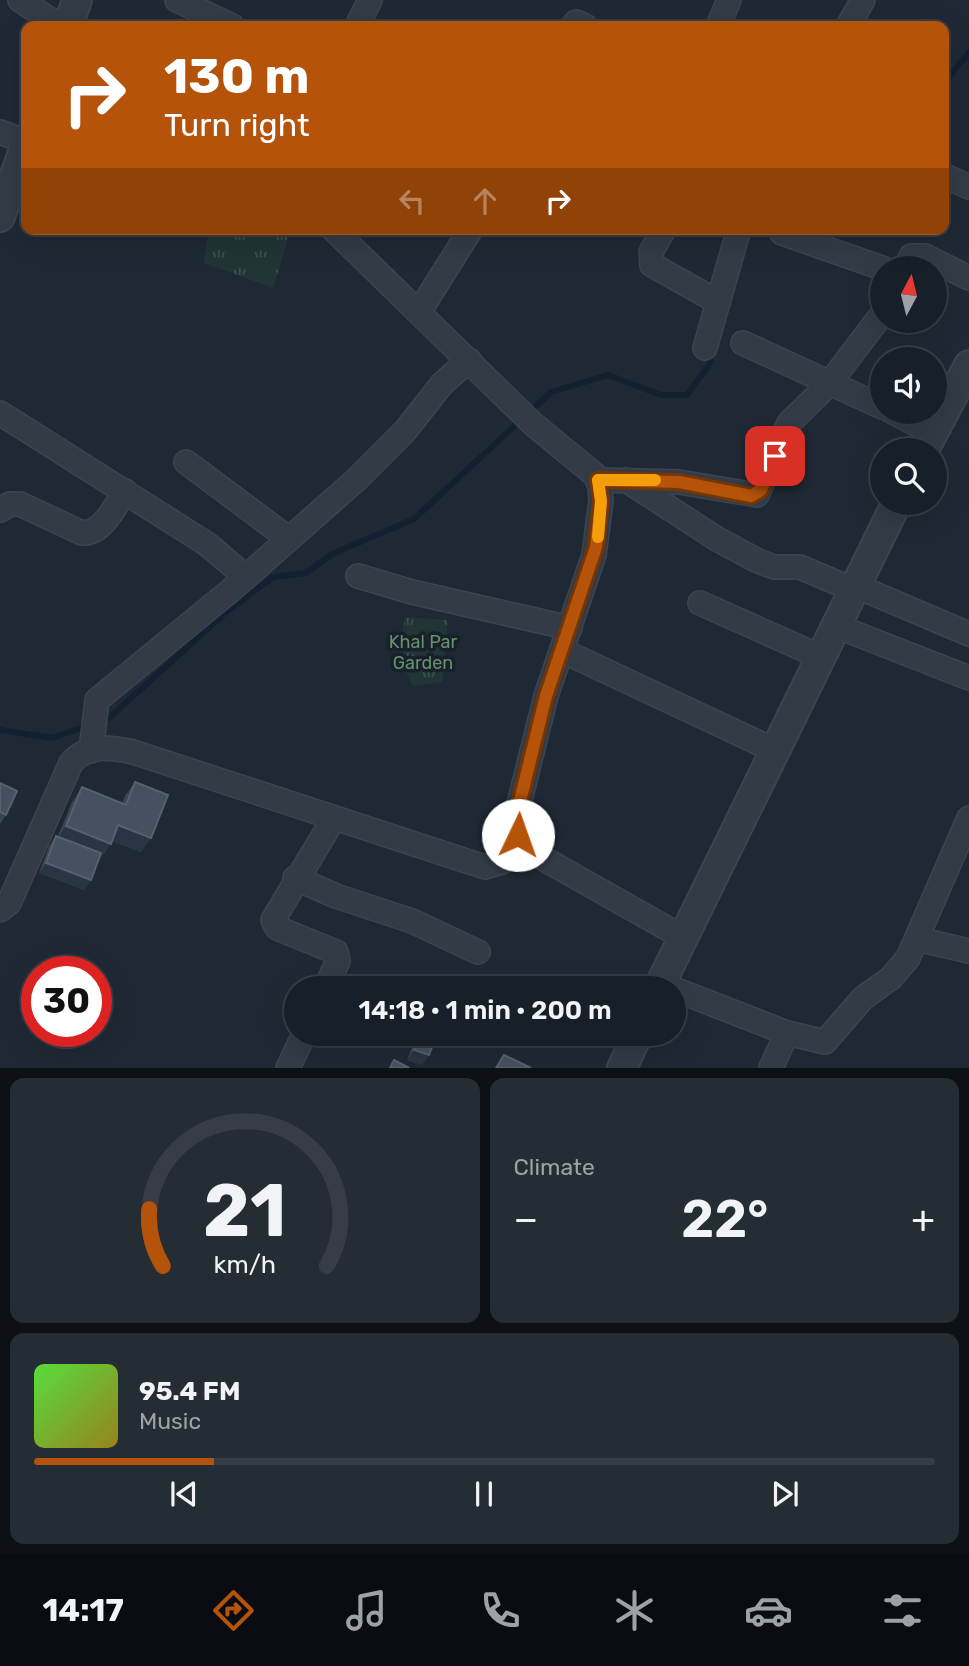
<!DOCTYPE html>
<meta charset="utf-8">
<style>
:root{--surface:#171f28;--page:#242c34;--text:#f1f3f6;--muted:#9ea2a8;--line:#363d45;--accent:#b45309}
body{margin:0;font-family:Rubik,sans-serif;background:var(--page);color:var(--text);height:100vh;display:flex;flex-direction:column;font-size:26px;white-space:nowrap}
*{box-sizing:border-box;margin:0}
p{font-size:23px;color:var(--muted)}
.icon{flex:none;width:38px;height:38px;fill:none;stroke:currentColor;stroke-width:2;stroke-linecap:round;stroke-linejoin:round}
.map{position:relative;height:1068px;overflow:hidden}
.sheet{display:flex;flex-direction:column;gap:10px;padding:10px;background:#0d1116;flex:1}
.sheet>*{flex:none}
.top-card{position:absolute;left:21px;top:21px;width:928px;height:214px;border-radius:14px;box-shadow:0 7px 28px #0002,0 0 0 2px var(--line);background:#b45309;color:#fff;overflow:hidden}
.needle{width:46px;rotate:7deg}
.buttons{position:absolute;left:870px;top:256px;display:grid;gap:14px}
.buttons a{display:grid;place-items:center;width:77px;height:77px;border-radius:50%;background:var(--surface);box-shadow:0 7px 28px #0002,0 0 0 2px var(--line);font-size:35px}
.speed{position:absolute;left:21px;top:956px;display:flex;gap:14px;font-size:35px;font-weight:700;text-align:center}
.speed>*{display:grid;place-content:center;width:91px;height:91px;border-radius:50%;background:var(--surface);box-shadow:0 7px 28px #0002,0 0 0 2px var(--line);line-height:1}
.speed .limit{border:10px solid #d22;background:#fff;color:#111}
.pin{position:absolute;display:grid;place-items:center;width:60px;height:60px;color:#fff;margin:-30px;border-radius:14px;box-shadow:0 4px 10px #0006}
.me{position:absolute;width:77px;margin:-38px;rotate:3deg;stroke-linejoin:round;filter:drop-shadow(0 0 5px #0008)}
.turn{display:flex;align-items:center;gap:24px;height:147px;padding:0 28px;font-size:32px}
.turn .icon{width:91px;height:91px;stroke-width:2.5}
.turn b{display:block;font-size:49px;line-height:60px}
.lanes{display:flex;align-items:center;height:66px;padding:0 28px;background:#0003;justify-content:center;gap:35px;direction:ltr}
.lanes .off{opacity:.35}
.big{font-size:52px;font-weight:600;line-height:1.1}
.sheet .widget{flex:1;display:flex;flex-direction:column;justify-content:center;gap:10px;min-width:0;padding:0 24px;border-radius:14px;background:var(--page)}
.sheet .dial{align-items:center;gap:0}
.dial svg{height:182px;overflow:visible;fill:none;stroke:var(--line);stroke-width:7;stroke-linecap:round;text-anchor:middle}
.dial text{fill:var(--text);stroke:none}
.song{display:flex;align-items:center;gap:21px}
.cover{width:84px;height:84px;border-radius:10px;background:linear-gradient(135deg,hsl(110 70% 55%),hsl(50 70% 35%))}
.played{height:7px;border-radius:4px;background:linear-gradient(90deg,var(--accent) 20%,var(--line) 20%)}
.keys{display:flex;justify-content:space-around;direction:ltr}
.heat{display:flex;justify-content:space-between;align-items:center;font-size:38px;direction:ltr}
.sheet .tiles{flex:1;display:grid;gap:10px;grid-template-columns:1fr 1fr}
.widget:last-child{grid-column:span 2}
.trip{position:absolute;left:284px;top:976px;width:402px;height:70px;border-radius:35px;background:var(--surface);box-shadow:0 7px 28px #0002,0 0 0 2px var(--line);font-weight:600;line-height:70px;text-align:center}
.tabs{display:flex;height:112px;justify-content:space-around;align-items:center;background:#090c10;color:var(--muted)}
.tabs .icon{width:49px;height:49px}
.tabs .selected{color:var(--accent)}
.tabs b{font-size:32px;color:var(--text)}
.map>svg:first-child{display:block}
.park{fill:url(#park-tufts)}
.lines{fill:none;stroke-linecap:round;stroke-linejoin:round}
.stream{stroke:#132032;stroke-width:6}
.minor-casing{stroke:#3c444f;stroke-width:26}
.tertiary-casing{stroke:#3c444f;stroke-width:32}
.minor{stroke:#323b46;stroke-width:23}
.tertiary{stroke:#323b46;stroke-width:28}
.wall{fill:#3a4554}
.shaded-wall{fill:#2a3543}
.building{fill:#465160;stroke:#566170;stroke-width:2}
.route-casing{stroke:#753606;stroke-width:18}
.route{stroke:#b45309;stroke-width:12}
.slow{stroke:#f59e0b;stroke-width:12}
.labels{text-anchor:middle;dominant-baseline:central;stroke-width:7;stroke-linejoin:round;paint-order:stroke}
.park-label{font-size:18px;fill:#65926e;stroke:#18202a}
</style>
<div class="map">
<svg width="969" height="1068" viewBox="0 0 969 1068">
<defs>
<pattern id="park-tufts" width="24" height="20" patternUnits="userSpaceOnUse" patternTransform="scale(1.75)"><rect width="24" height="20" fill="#213436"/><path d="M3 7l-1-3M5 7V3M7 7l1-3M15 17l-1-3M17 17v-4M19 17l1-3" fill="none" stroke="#3f4f51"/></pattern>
</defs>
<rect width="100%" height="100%" fill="#1f2935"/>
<!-- park -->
<g class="park">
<path d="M209,229H291L273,288L204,263Z"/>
<path d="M405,617L448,620L442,682L413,687L399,655Z"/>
</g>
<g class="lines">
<!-- stream -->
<g class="stream">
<path d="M943,83L969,53"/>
<path d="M100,721L109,718L225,613L273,577L306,573L332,554L414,519L551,392L608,375L661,395H687L709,365L713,349"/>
<path d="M0,730L52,738L90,725"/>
</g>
<!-- minor casing -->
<g class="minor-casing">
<g id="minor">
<path d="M20,0L60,26"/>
<path d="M177,0L232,26"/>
<path d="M357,26L370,0"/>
<path d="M573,26L576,22L585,26"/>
<path d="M718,26L729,0"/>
<path d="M848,26L863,0"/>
<path d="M0,132L26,142"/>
<path d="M943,175L969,187"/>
<path d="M333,229L533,424L595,475L600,486L601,501L594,555L546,696L517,812L516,826L523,847L684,938"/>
<path d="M664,229L651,252L652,265L718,302"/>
<path d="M782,233L882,268"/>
<path d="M907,268L911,256H925L969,278"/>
<path d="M419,312L471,229"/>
<path d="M743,343L882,407"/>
<path d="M705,348L739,229"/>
<path d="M891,411L933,433"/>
<path d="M0,413L207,544L246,577"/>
<path d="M186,462L289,539"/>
<path d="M598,480L679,482L757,495L789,423L829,384L882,314"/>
<path d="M626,480L717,539L756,560L774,567H800L854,590"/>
<path d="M0,510L10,504H20L82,533C103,534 115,506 125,491"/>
<path d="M358,576L412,592L570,628"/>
<path d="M856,586L969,634"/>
<path d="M700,603L821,657"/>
<path d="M836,626L969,678"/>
<path d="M563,651L776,751"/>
<path d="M91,751L97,700L230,591L356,480L405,431L442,384L469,360"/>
<path d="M295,878L336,896L412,921L478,952"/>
<path d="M0,910L9,903L71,763C87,744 111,747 133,752L485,867L502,862L523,847"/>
<path d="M917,939L969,951"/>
<path d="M325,989L338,961L336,952L277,928L273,920L334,818"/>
<path d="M674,989L787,1033L825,1042L863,998L891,978L908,958L969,818"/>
<path d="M288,1068L304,1034"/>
<path d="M771,1068L787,1033"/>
</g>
</g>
<!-- tertiary casing -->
<g class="tertiary-casing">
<g id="tertiary">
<path d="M68,26L77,0"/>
<path d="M0,217L26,144"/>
<path d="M924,450L969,365"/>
<path d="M658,989L897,502"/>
<path d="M622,1068L638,1034"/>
</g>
</g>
<!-- minor -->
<use href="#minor" class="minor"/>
<!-- tertiary -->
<use href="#tertiary" class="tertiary"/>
</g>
<!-- wall -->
<g class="wall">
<path d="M135,782L151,838L141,852L112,841L101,858L100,857L91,880L84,890L39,873L49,846L56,836H58L72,802L82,787L122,804L125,796Z"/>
<path d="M0,783L6,815L0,824Z"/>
<path d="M417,1034H437L422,1065L407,1060Z"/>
</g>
<!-- shaded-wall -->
<g class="shaded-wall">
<path d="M118,825L151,838L141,852L108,839Z"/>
<path d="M66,826L111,844L101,858L56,840Z"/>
<path d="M46,863L91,880L84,890L39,873Z"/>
<path d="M505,1034H526L521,1042L504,1036Z"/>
<path d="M414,1050L429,1055L422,1065L407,1060Z"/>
</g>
<!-- building -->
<g class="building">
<path d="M135,782L168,795L151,838L118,825L111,844L66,826L82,787L126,805Z"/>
<path d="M0,783L17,791L6,815L0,812Z"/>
<path d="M56,836L101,853L91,880L46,863Z"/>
<path d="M420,1034H437L429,1055L414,1050Z"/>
<path d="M504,1055L531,1068H496Z"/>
<path d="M394,1060L409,1068H390Z"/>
</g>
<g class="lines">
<!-- route casing -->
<g class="route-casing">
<path id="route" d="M518,835L517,813L546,696L596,547L601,501L598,480L679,482L751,496L761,490L775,456"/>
</g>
<!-- route -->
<use href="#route" class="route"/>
<!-- slow -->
<path class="slow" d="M598,537L601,501L598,480H655"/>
</g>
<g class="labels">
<!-- park labels -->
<g class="park-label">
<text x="423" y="642">Khal Par<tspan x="423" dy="21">Garden</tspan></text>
</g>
</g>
</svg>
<div class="buttons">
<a><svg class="needle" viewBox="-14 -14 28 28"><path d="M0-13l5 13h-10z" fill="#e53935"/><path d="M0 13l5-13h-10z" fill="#9ea2a8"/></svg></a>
<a><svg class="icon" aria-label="sound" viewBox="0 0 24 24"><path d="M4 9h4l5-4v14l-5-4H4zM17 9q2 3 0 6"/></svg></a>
<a><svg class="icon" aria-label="search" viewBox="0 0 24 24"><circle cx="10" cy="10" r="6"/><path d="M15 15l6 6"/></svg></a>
</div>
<div class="speed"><div class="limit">30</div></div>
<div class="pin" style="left:775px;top:456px;background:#d93025"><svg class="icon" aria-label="arrive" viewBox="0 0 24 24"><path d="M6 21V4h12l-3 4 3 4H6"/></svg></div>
<svg class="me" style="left:518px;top:835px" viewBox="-20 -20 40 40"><circle r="19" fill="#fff"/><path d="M0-13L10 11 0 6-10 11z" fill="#b45309"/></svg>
<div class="trip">14:18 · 1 min · 200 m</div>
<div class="top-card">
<div class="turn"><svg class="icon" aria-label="right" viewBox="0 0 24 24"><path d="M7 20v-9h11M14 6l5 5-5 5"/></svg><div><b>130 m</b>Turn right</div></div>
<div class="lanes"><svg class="icon off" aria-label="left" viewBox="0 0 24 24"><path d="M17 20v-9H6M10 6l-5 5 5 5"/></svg><svg class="icon off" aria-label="ahead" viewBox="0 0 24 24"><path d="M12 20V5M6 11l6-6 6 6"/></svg><svg class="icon" aria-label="right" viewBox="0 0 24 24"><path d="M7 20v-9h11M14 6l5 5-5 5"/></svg></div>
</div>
</div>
<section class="sheet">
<div class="tiles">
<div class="widget dial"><svg viewBox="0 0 100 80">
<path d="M14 69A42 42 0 1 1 86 69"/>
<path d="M14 69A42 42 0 0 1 8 44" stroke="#b45309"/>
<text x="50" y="56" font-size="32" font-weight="700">21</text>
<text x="50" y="72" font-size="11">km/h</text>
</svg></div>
<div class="widget"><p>Climate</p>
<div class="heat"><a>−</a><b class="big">22°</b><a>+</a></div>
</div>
<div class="widget">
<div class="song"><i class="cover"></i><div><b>95.4 FM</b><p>Music</p></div></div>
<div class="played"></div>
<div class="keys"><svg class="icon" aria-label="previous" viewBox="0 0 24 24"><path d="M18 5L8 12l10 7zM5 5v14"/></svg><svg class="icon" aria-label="pause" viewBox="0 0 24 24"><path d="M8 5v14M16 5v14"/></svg><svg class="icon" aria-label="next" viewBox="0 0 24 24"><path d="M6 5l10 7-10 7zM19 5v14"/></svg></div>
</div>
</div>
</section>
<nav class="tabs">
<b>14:17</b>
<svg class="icon selected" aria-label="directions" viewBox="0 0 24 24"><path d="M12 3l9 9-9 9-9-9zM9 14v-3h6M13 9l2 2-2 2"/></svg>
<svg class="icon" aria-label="music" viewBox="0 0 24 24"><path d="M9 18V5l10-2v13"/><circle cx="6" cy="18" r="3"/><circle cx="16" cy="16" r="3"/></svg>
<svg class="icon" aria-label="phone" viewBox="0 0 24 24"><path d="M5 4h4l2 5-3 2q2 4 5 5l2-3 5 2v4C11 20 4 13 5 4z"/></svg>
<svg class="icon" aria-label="climate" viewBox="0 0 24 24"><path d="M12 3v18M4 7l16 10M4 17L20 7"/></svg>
<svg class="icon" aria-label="car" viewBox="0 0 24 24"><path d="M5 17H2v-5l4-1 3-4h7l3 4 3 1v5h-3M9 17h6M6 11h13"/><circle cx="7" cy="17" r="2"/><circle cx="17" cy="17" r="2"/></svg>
<svg class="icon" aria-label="filters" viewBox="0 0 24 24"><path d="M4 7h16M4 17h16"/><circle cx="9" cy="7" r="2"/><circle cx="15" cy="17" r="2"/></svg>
</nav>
